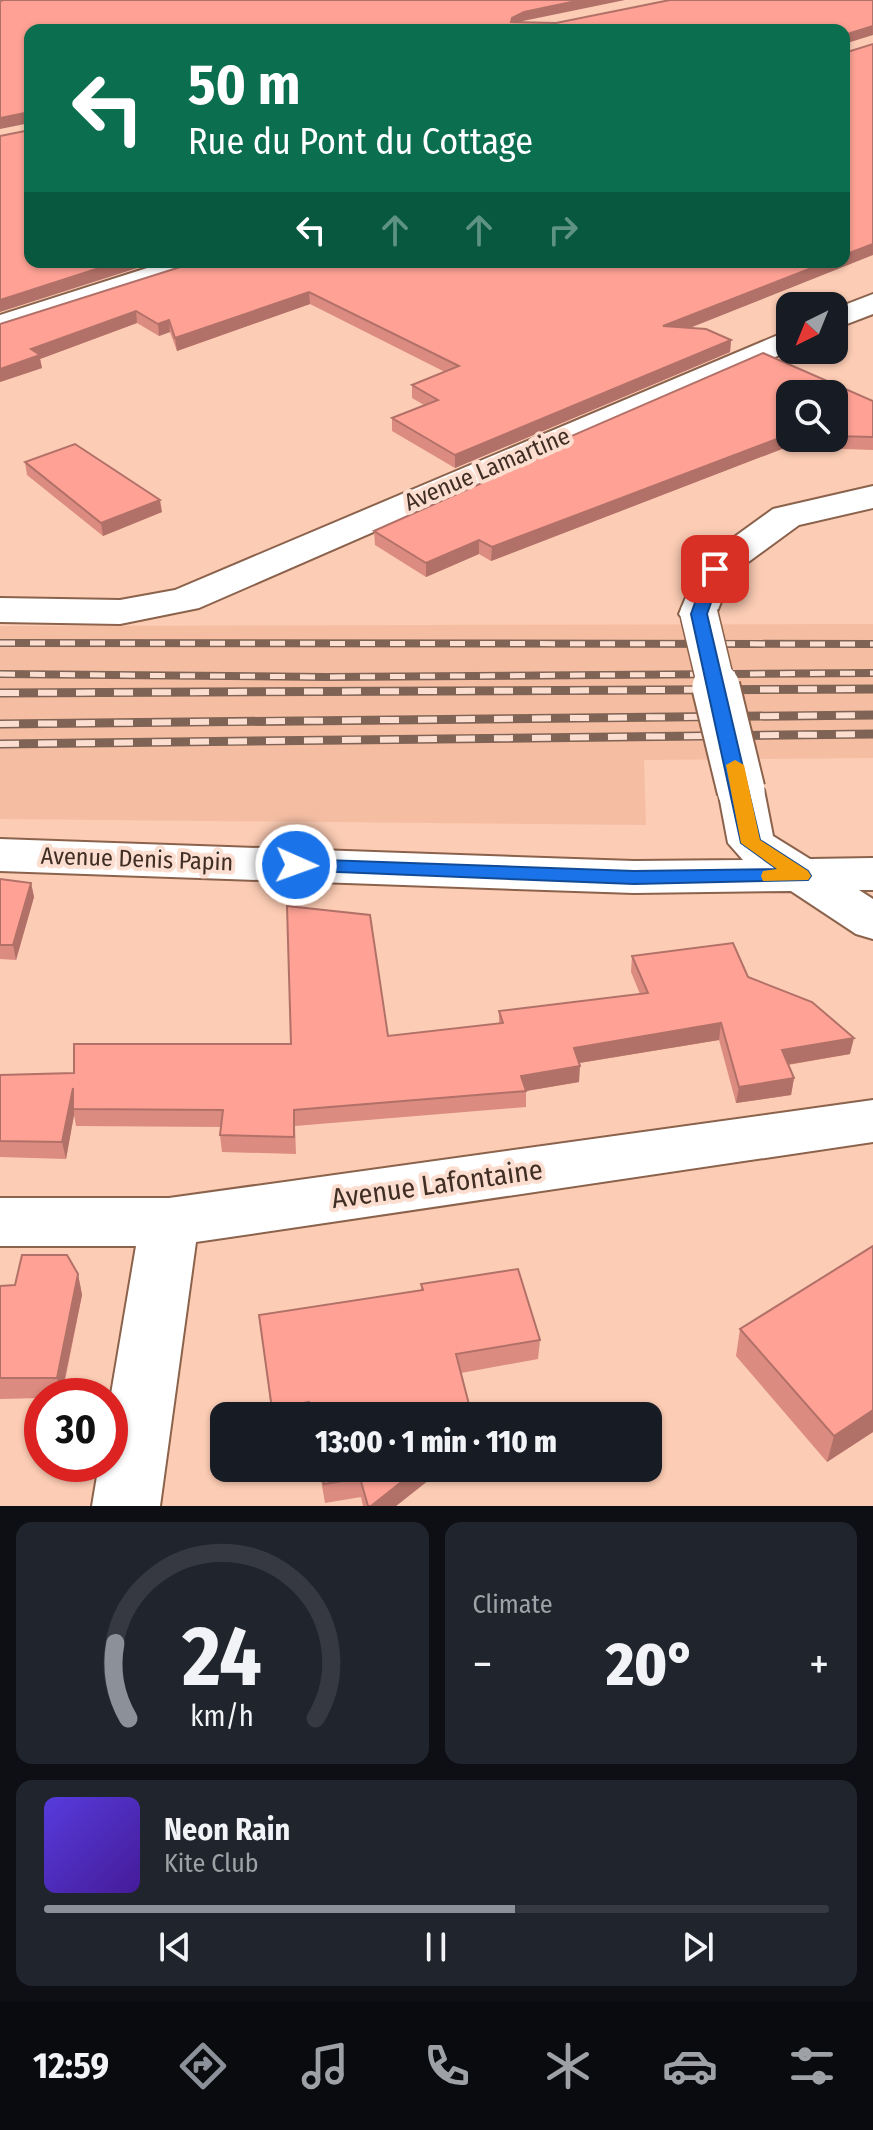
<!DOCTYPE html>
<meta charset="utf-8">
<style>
:root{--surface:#171b24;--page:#20242c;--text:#f1f3f6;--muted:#9ea1a6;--line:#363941;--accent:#8c9099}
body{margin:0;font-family:"Fira Sans Condensed",sans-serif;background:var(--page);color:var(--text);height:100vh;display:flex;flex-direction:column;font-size:30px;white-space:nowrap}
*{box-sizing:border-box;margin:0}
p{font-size:26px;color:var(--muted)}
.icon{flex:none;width:44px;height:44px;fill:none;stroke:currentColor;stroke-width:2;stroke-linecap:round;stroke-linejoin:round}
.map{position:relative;height:1506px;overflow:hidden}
.details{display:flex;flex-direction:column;gap:16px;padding:16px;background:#0d0f14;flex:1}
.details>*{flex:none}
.banner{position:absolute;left:24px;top:24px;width:826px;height:244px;border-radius:16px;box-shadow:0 2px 6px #0004;background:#0b6e4f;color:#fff;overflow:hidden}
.needle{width:52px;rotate:223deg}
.controls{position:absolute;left:776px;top:292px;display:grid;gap:16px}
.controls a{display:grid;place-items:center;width:72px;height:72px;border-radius:16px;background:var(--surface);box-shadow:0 2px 6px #0004;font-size:40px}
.speed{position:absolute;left:24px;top:1378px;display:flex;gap:16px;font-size:40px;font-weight:700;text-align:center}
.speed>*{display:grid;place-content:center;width:104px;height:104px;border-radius:50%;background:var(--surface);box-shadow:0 2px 6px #0004;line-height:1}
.speed .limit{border:12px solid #d22;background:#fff;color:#111}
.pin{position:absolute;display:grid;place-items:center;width:68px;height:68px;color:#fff;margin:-34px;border-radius:16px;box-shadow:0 4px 12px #0006}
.me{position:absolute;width:88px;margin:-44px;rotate:92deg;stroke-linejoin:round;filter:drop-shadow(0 0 6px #0008)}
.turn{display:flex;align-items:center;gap:28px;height:168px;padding:0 32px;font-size:36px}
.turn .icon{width:104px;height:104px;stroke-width:2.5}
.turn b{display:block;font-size:56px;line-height:68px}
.lanes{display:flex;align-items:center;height:76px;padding:0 32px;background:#0003;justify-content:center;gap:40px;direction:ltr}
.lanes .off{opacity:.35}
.big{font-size:60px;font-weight:800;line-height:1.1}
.details .tile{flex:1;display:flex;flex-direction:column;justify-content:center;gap:12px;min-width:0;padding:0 28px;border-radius:16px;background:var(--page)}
.details .dial{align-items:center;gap:0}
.dial svg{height:208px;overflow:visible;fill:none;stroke:var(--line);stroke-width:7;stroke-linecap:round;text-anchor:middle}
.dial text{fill:var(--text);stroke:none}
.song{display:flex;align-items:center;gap:24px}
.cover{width:96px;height:96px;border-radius:12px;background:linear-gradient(135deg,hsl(250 70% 55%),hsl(260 70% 35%))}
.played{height:8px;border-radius:4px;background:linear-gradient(90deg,var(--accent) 60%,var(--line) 60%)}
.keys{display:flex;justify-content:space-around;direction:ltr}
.heat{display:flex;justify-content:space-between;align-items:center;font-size:44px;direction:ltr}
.details .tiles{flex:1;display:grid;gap:16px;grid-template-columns:1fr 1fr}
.tile:last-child{grid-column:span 2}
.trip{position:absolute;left:210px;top:1402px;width:452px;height:80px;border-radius:16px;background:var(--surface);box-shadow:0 2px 6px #0004;font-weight:800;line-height:80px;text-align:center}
.dock{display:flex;height:128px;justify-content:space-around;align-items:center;background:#090b0e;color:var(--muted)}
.dock .icon{width:56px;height:56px}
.dock .on{color:var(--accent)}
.dock b{font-size:36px;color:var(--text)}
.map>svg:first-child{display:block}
.built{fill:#f5bea3}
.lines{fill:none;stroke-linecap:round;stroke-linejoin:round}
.minor-casing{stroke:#8b624c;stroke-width:4}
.minor{fill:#fff;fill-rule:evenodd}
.rail-far1-casing{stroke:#7f6354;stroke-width:8}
.rail-casing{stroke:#7f6354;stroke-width:9}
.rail-far1{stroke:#fbdecf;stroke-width:5;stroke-dasharray:15;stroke-linecap:butt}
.rail{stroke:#fbdecf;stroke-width:6;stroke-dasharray:19;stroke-linecap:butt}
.minor-bridge-far1-casing{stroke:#8b624c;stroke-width:40;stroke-linecap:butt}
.minor-bridge-casing{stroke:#8b624c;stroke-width:51;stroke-linecap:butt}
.minor-bridge-far1{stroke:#fff;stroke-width:37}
.minor-bridge{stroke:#fff;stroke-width:47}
.wall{fill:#db8b80;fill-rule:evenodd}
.shaded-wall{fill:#b27168}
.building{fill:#ffa295;stroke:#b27168;stroke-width:2}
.route{fill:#1a73e8;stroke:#114b97;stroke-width:2}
.slow{fill:#f59e0b}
.labels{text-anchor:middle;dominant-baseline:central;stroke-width:8;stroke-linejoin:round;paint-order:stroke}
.street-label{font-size:24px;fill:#402e24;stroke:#fbdecf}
.near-street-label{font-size:28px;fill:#402e24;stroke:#fbdecf}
</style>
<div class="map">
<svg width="873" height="1506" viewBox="0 0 873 1506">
<rect width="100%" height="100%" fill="#fcccb4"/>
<!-- built -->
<path class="built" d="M873,624V758L644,760L646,825L0,819V626Z"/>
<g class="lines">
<!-- minor casing -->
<g class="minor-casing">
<g id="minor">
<path d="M166,262H209L205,268L0,334V315Z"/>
<path d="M873,294V314L834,329V309Z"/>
<path d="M790,330L791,350L199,608L120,624L0,622V598L120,600L175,590Z"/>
<path d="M873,486V508L799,525L732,574L713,622L699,626L685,622L679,614L701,561L773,509Z"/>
<path d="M741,776L757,780L764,790L773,836L810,859L873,858V890H859L873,899V939L856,934L791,891L634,893L0,871V839L634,861L743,860L728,843L718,790L725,780Z"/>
<path d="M873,1100V1142L196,1242L160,1506H92L99,1464H110V1400L136,1246H0V1198H169Z"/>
</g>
</g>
<!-- minor -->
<use href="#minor" class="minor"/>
<!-- rail-far1 casing -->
<g class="rail-far1-casing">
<g id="rail-far1">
<path d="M0,643L873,644"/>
<path d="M0,674L327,677L873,673"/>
</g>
</g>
<!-- rail casing -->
<g class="rail-casing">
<g id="rail">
<path d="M0,693L873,689"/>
<path d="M0,724L873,715"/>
<path d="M0,744L873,734"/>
</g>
</g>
<!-- rail-far1 -->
<use href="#rail-far1" class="rail-far1"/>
<!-- rail -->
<use href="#rail" class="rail"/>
<!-- minor-bridge-far1 casing -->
<g class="minor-bridge-far1-casing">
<path id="minor-bridge-far1" d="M699,614L717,689"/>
</g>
<!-- minor-bridge casing -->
<g class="minor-bridge-casing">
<path id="minor-bridge" d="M716,687L741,790"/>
</g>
<!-- minor-bridge-far1 -->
<use href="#minor-bridge-far1" class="minor-bridge-far1"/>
<!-- minor-bridge -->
<use href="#minor-bridge" class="minor-bridge"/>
</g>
<!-- wall -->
<g class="wall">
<path d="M196,262L689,328L731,340L730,352L455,468L392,431V418L424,405L412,398V385L445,372L310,304L177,351L170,332L159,336L137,323L40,359L42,368L0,382Z"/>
<path d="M763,353L873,401V450L787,447L491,561L479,554L426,577L375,545L374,531L486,481V473ZM790,394H834V438H790Z"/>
<path d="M25,462L162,512L103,536L27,475Z"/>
<path d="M0,879L31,883L34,897L16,960L0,959Z"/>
<path d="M632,956L748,977L850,1054L788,1065L794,1078L791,1095L736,1103L719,1040L579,1063V1082L526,1091V1107L295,1126L296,1154L222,1152L220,1135L221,1127L76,1126L74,1115L66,1159L0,1157V1075L74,1073L291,1044L388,1036L499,1024V1011L640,994L631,972Z"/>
<path d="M873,1246V1432L827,1462L736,1356L740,1329Z"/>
<path d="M78,1274L82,1295L62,1396H42V1398L0,1399V1286L15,1285Z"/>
<path d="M421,1284L540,1340L538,1359L461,1373L472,1416H272L259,1315L421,1290Z"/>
<path d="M319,1468H444L396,1506H363L361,1497L325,1503Z"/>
</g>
<!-- shaded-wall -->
<g class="shaded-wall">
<path d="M581,0H625L523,21L512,27L511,30L512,18L524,12Z"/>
<path d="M873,26V35L844,44V35Z"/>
<path d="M30,112V123L0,129V118Z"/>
<path d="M873,244V255L662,339L663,326L827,262H844V255Z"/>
<path d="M118,262H156L0,312V300Z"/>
<path d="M309,292L310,304L177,351L175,338Z"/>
<path d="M136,311L137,323L40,359L42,368L0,382V369L31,349Z"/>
<path d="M169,320L170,332L159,336L158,324Z"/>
<path d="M731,340L730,352L455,468V455Z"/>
<path d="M789,434L787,447L491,561L492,547Z"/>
<path d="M160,500L162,512L103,536L101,523Z"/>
<path d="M479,540V554L426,577V563Z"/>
<path d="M31,883L34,897L16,960L13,945Z"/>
<path d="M721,1023L719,1040L573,1064L574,1048Z"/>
<path d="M854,1038L850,1054L779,1066L782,1050Z"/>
<path d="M580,1066L579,1082L526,1091L521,1076Z"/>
<path d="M794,1078L791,1095L736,1103L739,1087Z"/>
<path d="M73,1088L74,1115L66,1159L62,1142Z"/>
<path d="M78,1274L82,1295L61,1396L57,1378Z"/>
<path d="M309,1402L310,1416H273L272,1409Z"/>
<path d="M873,1410V1432L827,1462L834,1436Z"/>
<path d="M419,1468H444L396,1506H371Z"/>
</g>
<!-- building -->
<g class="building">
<path d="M4,0H581L524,12L512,18L511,22L556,23L670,0H873V26L844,35V30H30V112L0,118V1Z"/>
<path d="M873,44V244L844,255V53Z"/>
<path d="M30,130V262H118L0,300V136Z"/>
<path d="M196,262H827L663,326L706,329L731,340L455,455L392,418L438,400L412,385L459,366L309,292L175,338L169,320L158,324L136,311L31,349L40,355L0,369V324Z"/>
<path d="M763,353L873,401V437L834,436V394H790V434L492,547L479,540L426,563L374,531L493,478L486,473Z"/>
<path d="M75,444L160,500L101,523L25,462Z"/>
<path d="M0,879L31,883L13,945H0Z"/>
<path d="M287,906L370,915L388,1036L503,1023L499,1011L648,993L632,956L733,943L748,977L812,1002L854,1038L782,1050L794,1078L739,1087L721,1023L574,1048L580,1066L521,1076L526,1091L294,1110V1137L220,1135L223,1110L73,1109V1088L62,1142L0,1141V1075L74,1073V1044H291Z"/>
<path d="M873,1246V1410L834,1436L740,1329Z"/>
<path d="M22,1255H67L78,1274L57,1378H0V1286L15,1285Z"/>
<path d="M518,1269L540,1340L456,1354L472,1416H312L309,1402L272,1409L259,1315L423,1290L421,1284Z"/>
<path d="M321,1468H419L371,1506H368L360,1478L324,1484Z"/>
</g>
<!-- route -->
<path class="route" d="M715,565L723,569L707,614L760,840L808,871L811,876L808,880L634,884L289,870L286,865L289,861L296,859L634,871L777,869L741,843L691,614L707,569Z"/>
<!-- slow -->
<path class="slow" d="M735,760L744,765L760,840L808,871L811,876L808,880L763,881L761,876L763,871L777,869L741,843L726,765Z"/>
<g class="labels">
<!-- street labels -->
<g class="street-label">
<text transform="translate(487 469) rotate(-23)">Avenue Lamartine</text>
<text transform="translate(137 859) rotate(2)">Avenue Denis Papin</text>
</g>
<!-- near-street labels -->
<g class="near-street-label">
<text transform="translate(437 1184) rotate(-8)">Avenue Lafontaine</text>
</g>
</g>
</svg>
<div class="controls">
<a><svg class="needle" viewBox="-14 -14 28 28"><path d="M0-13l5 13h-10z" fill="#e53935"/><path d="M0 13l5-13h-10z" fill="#9ea1a6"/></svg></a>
<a><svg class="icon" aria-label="search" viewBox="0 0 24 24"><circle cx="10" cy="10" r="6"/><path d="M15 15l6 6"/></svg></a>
</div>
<div class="speed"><div class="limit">30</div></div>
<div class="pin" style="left:715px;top:569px;background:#d93025"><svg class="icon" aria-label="arrive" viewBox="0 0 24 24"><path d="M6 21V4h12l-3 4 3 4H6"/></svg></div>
<svg class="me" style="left:296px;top:865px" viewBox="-20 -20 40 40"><circle r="17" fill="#1a73e8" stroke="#fff" stroke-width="3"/><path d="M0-11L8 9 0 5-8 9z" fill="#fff"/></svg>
<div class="trip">13:00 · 1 min · 110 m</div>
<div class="banner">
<div class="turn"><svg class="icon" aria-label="left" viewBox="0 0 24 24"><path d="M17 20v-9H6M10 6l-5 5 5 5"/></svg><div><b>50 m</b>Rue du Pont du Cottage</div></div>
<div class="lanes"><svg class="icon" aria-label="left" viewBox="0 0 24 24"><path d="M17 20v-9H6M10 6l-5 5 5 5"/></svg><svg class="icon off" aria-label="ahead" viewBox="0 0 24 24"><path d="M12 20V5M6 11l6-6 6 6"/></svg><svg class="icon off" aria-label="ahead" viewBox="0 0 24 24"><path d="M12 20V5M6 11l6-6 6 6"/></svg><svg class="icon off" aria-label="right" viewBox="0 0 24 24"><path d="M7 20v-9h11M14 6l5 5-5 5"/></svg></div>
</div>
</div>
<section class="details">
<div class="tiles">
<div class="tile dial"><svg viewBox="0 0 100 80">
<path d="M14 69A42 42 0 1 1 86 69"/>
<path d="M14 69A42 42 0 0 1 9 40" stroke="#8c9099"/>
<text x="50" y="56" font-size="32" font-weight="700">24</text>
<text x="50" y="72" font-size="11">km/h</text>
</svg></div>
<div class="tile"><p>Climate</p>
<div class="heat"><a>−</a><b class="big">20°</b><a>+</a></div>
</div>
<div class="tile">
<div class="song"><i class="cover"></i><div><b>Neon Rain</b><p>Kite Club</p></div></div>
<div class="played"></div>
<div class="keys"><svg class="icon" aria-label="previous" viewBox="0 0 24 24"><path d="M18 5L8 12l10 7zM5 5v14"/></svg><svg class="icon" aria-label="pause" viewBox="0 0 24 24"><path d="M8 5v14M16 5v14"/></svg><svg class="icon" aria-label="next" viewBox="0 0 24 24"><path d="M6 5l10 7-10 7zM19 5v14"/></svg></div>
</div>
</div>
</section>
<nav class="dock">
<b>12:59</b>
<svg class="icon on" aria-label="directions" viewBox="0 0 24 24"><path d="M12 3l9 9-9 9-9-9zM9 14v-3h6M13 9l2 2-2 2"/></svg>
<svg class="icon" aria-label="music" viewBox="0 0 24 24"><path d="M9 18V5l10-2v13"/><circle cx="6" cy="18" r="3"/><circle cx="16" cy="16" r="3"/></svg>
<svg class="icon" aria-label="phone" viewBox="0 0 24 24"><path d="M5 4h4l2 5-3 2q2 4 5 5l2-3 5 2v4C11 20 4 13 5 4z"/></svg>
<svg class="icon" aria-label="climate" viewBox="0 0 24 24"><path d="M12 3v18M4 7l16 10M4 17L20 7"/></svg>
<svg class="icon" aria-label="car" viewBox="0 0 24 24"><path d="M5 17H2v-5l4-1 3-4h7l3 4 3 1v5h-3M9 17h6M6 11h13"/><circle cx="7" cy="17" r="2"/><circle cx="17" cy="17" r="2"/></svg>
<svg class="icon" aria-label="filters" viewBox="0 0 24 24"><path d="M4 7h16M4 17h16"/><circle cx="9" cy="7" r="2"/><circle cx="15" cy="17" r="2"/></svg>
</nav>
